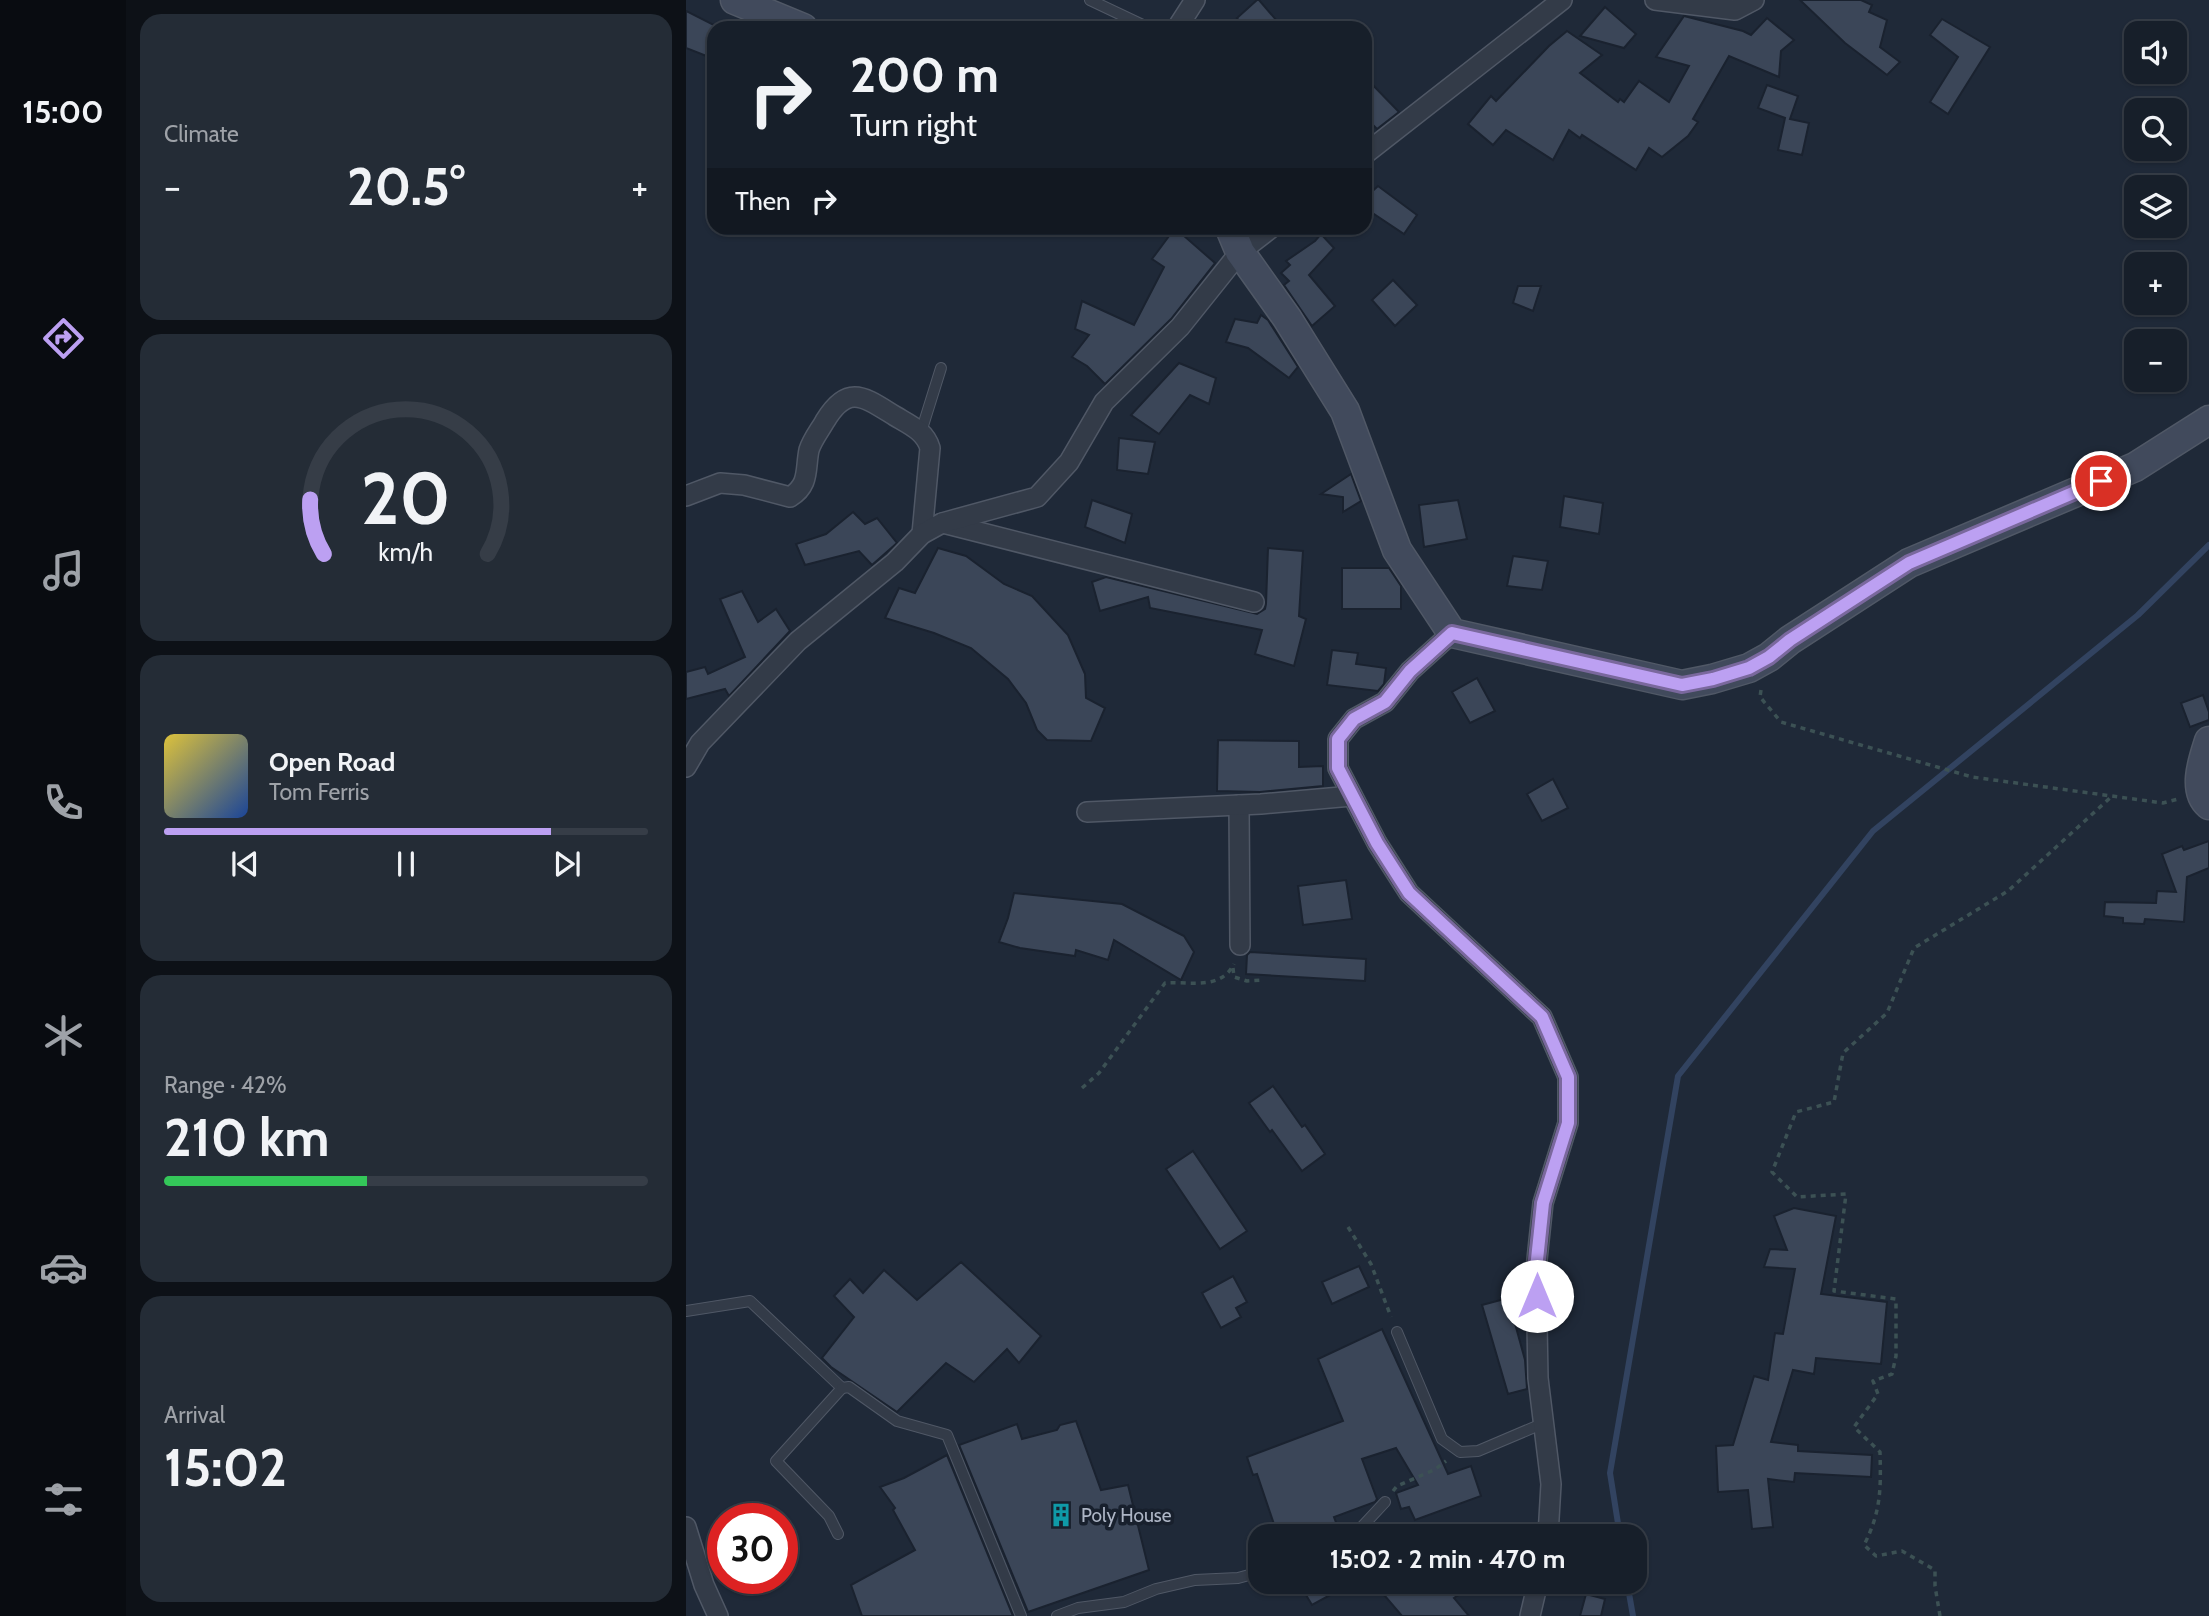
<!DOCTYPE html>
<meta charset="utf-8">
<style>
:root{--surface:#171f2a;--page:#242c36;--text:#f1f3f6;--muted:#9ea2a8;--line:#363d47;--accent:#bca0f2}
body{margin:0;font-family:Cabin,sans-serif;background:var(--page);color:var(--text);height:100vh;display:flex;flex-direction:column;font-size:26px;white-space:nowrap}
*{box-sizing:border-box;margin:0}
p{font-size:23px;color:var(--muted)}
.icon{flex:none;width:38px;height:38px;fill:none;stroke:currentColor;stroke-width:2;stroke-linecap:round;stroke-linejoin:round}
.map{position:relative;flex:1;overflow:hidden}
.details{display:flex;flex-direction:column;gap:14px;padding:14px;background:#0d1117;width:560px}
.details>*{flex:none}
.banner{position:absolute;left:21px;top:21px;width:665px;height:214px;border-radius:21px;box-shadow:0 2px 5px #0004,0 0 0 2px var(--line);background:#171f2a;color:var(--text);overflow:hidden}
.tools{position:absolute;left:1438px;top:21px;display:grid;gap:14px}
.tools a{display:grid;place-items:center;width:63px;height:63px;border-radius:14px;background:var(--surface);box-shadow:0 2px 5px #0004,0 0 0 2px var(--line);font-size:35px}
.speed{position:absolute;left:21px;top:1503px;display:flex;gap:14px;font-size:35px;font-weight:700;text-align:center}
.speed>*{display:grid;place-content:center;width:91px;height:91px;border-radius:50%;background:var(--surface);box-shadow:0 2px 5px #0004,0 0 0 2px var(--line);line-height:1}
.speed .limit{border:10px solid #d22;background:#fff;color:#111}
.pin{position:absolute;display:grid;place-items:center;width:60px;height:60px;color:#fff;margin:-30px;border:4px solid #fff;border-radius:50%;box-shadow:0 2px 7px #0007}
.me{position:absolute;width:77px;margin:-38px;rotate:0deg;stroke-linejoin:round;filter:drop-shadow(0 0 5px #0008)}
.turn{display:flex;align-items:center;gap:24px;height:147px;padding:0 28px;font-size:32px}
.turn .icon{width:91px;height:91px;stroke-width:2.5}
.turn b{display:block;font-size:49px;line-height:60px}
.then{display:flex;align-items:center;height:66px;padding:0 28px;background:#0003;gap:14px;font-size:26px}
.big{font-size:52px;font-weight:700;line-height:1.1}
.details .card{flex:1;display:flex;flex-direction:column;justify-content:center;gap:10px;min-width:0;padding:0 24px;border-radius:21px;background:var(--page)}
.details .dial{align-items:center;gap:0}
.dial svg{height:182px;overflow:visible;fill:none;stroke:var(--line);stroke-width:7;stroke-linecap:round;text-anchor:middle}
.dial text{fill:var(--text);stroke:none}
.song{display:flex;align-items:center;gap:21px}
.cover{width:84px;height:84px;border-radius:10px;background:linear-gradient(135deg,hsl(50 70% 55%),hsl(220 70% 35%))}
.played{height:7px;border-radius:4px;background:linear-gradient(90deg,var(--accent) 80%,var(--line) 80%)}
.keys{display:flex;justify-content:space-around;direction:ltr}
.heat{display:flex;justify-content:space-between;align-items:center;font-size:38px;direction:ltr}
.charge{height:10px;border-radius:5px;background:linear-gradient(90deg,#34c759 42%,var(--line) 0)}
.trip{position:absolute;left:562px;top:1524px;width:399px;height:70px;border-radius:21px;background:var(--surface);box-shadow:0 2px 5px #0004,0 0 0 2px var(--line);font-weight:700;line-height:70px;text-align:center}
main{display:flex;flex:1;min-height:0}
.tab-bar{display:flex;flex-direction:column;width:126px;justify-content:space-around;align-items:center;background:#090c11;color:var(--muted)}
.tab-bar .icon{width:49px;height:49px}
.tab-bar .on{color:var(--accent)}
.tab-bar b{font-size:32px;color:var(--text)}
.map>svg:first-child{display:block}
.lines{fill:none;stroke-linecap:round;stroke-linejoin:round}
.stream{stroke:#324360;stroke-width:6}
.building{fill:#3b4658;stroke:#1a222f;stroke-width:2}
.lane-casing{stroke:#505866;stroke-width:12}
.street-casing{stroke:#505866;stroke-width:22}
.secondary-casing{stroke:#505866;stroke-width:31}
.path{stroke:#3c5154;stroke-width:3.5;stroke-dasharray:5 5;stroke-linecap:butt}
.lane{stroke:#333b48;stroke-width:10}
.street{stroke:#333b48;stroke-width:19}
.secondary{stroke:#414a5c;stroke-width:28}
.route-casing{stroke:#7a689d;stroke-width:18}
.route{stroke:#bca0f2;stroke-width:12}
.labels{text-anchor:middle;dominant-baseline:central;stroke-width:7;stroke-linejoin:round;paint-order:stroke}
.poi-label{font-size:19px;fill:#adb5c5;stroke:#18202d;text-anchor:start}
</style>
<main>
<nav class="tab-bar">
<b>15:00</b>
<svg class="icon on" aria-label="directions" viewBox="0 0 24 24"><path d="M12 3l9 9-9 9-9-9zM9 14v-3h6M13 9l2 2-2 2"/></svg>
<svg class="icon" aria-label="music" viewBox="0 0 24 24"><path d="M9 18V5l10-2v13"/><circle cx="6" cy="18" r="3"/><circle cx="16" cy="16" r="3"/></svg>
<svg class="icon" aria-label="phone" viewBox="0 0 24 24"><path d="M5 4h4l2 5-3 2q2 4 5 5l2-3 5 2v4C11 20 4 13 5 4z"/></svg>
<svg class="icon" aria-label="climate" viewBox="0 0 24 24"><path d="M12 3v18M4 7l16 10M4 17L20 7"/></svg>
<svg class="icon" aria-label="car" viewBox="0 0 24 24"><path d="M5 17H2v-5l4-1 3-4h7l3 4 3 1v5h-3M9 17h6M6 11h13"/><circle cx="7" cy="17" r="2"/><circle cx="17" cy="17" r="2"/></svg>
<svg class="icon" aria-label="filters" viewBox="0 0 24 24"><path d="M4 7h16M4 17h16"/><circle cx="9" cy="7" r="2"/><circle cx="15" cy="17" r="2"/></svg>
</nav>
<section class="details">
<div class="card"><p>Climate</p>
<div class="heat"><a>−</a><b class="big">20.5°</b><a>+</a></div>
</div>
<div class="card dial"><svg viewBox="0 0 100 80">
<path d="M14 69A42 42 0 1 1 86 69"/>
<path d="M14 69A42 42 0 0 1 8 45" stroke="#bca0f2"/>
<text x="50" y="56" font-size="32" font-weight="700">20</text>
<text x="50" y="72" font-size="11">km/h</text>
</svg></div>
<div class="card">
<div class="song"><i class="cover"></i><div><b>Open Road</b><p>Tom Ferris</p></div></div>
<div class="played"></div>
<div class="keys"><svg class="icon" aria-label="previous" viewBox="0 0 24 24"><path d="M18 5L8 12l10 7zM5 5v14"/></svg><svg class="icon" aria-label="pause" viewBox="0 0 24 24"><path d="M8 5v14M16 5v14"/></svg><svg class="icon" aria-label="next" viewBox="0 0 24 24"><path d="M6 5l10 7-10 7zM19 5v14"/></svg></div>
</div>
<div class="card"><p>Range · 42%</p><b class="big">210 km</b><div class="charge"></div></div>
<div class="card"><p>Arrival</p><b class="big">15:02</b></div>
</section>
<div class="map">
<svg width="1523" height="1616" viewBox="0 0 1523 1616">
<rect width="100%" height="100%" fill="#1f2938"/>
<g class="lines">
<!-- stream -->
<g class="stream">
<path d="M934,1536L924,1473L992,1076L1187,831L1452,615L1523,545"/>
<path d="M941,1582L947,1616"/>
</g>
</g>
<!-- building -->
<g class="building">
<path d="M571,0H573L597,28H559L551,18Z"/>
<path d="M1114,0H1175L1186,5L1183,12L1201,20L1194,47L1214,62L1201,75L1159,43Z"/>
<path d="M919,7L950,34L938,48L894,36Z"/>
<path d="M0,11L28,25V59L0,48Z"/>
<path d="M998,16L1057,31L1065,35L1081,18L1108,40L1095,51L1093,77L1043,56L1007,119L1012,122L1002,136L976,157L963,148L950,170L896,135L894,138L883,130L867,160L820,130L807,145L782,124L805,96L810,101L863,46L881,31L916,55L894,73L932,102L934,99L938,102L953,81L983,102L1003,66L970,57Z"/>
<path d="M1256,19L1304,47L1262,114L1244,102L1272,57L1244,35Z"/>
<path d="M679,77L713,112L691,129L679,117Z"/>
<path d="M1081,85L1112,96L1104,119L1123,123L1116,155L1092,150L1099,118L1072,108Z"/>
<path d="M692,186L731,215L718,234L679,208V198Z"/>
<path d="M489,228L529,263L485,319L419,384L401,366L386,357L403,335L389,329L396,301L448,325L478,267L466,259Z"/>
<path d="M635,234L648,248L623,275L649,306L626,326L598,285L603,281L595,273L604,265L600,261L629,241Z"/>
<path d="M707,280L731,305L709,326L686,300Z"/>
<path d="M832,286H855L847,311L827,303Z"/>
<path d="M575,315L582,320L612,367L603,378L562,348L540,342L549,319L571,323Z"/>
<path d="M493,363L530,378L523,404L504,395L473,434L445,415Z"/>
<path d="M433,438L469,442L462,474L431,470Z"/>
<path d="M665,474L675,501L657,512V497L635,494Z"/>
<path d="M878,496L917,503L913,534L874,527Z"/>
<path d="M406,500L446,514L439,543L399,527Z"/>
<path d="M772,500L781,539L738,547L733,505Z"/>
<path d="M167,512L179,524L191,518L211,543L186,565L173,551L119,565L110,544L140,534Z"/>
<path d="M252,548L280,556L318,584L346,596L382,635L399,674L400,698L419,708L405,741L361,740L351,730L340,703L322,679L285,648L248,633L199,618L213,588L229,593Z"/>
<path d="M582,548L617,551L613,616L620,619L608,666L569,654L576,630L464,608L462,597L414,611L406,582L420,577L571,614L579,609L580,604Z"/>
<path d="M827,556L862,561L856,590L821,586Z"/>
<path d="M656,568H703L715,586V609H656Z"/>
<path d="M56,591L72,622L90,609L104,631L43,696L39,689L0,699V672L19,667L22,674L59,657L34,599Z"/>
<path d="M646,650L672,653L670,664L700,668L698,684L692,691L641,685Z"/>
<path d="M791,678L809,711L784,723L766,692Z"/>
<path d="M1517,695L1523,712V720L1504,727L1495,703Z"/>
<path d="M532,740L613,741V767L637,766V786L574,792L531,791Z"/>
<path d="M867,779L882,808L856,821L841,794Z"/>
<path d="M1523,841V868L1501,877L1498,922L1459,919L1458,924L1437,923V918L1418,916L1419,902L1470,903L1471,891L1490,892L1476,854L1496,846L1498,850Z"/>
<path d="M660,880L666,919L617,925L612,886Z"/>
<path d="M328,893L436,904L498,936L508,952L495,980L428,940L422,960L390,950L389,956L334,948L313,942L322,918Z"/>
<path d="M564,952L680,959L679,981L560,974L561,955Z"/>
<path d="M587,1086L616,1127L619,1125L639,1154L616,1171L586,1130L584,1132L563,1103Z"/>
<path d="M507,1151L561,1231L534,1249L480,1169Z"/>
<path d="M1108,1208L1150,1216L1135,1294L1201,1302L1195,1364L1130,1358L1128,1374L1107,1370L1085,1442L1112,1445V1451L1186,1455L1185,1477L1109,1473L1108,1482L1082,1479L1087,1527L1066,1529L1062,1490L1032,1492L1030,1446L1047,1445L1068,1376L1082,1380L1089,1333L1097,1334L1109,1269L1078,1267L1084,1249L1101,1250L1088,1216Z"/>
<path d="M275,1262L355,1336L333,1363L321,1349L288,1382L260,1363L211,1412L145,1367L136,1358L168,1317L148,1296L164,1279L177,1293L198,1270L231,1300Z"/>
<path d="M673,1266L683,1287L646,1304L636,1282Z"/>
<path d="M547,1276L561,1302L550,1308L555,1317L535,1328L516,1293Z"/>
<path d="M822,1298L839,1360L841,1389L822,1394L796,1305Z"/>
<path d="M696,1329L762,1474L785,1466L795,1496L729,1520L723,1507L715,1509L710,1493L732,1485L710,1448L676,1459L691,1499L689,1502L648,1517L651,1525L622,1536H592L571,1474L567,1475L561,1457L657,1421L632,1359Z"/>
<path d="M390,1421L415,1490L442,1485L463,1570L342,1612L273,1445L331,1424L336,1439L371,1430L374,1425Z"/>
<path d="M261,1455L327,1616H176L165,1585L229,1550L207,1510L209,1508L194,1487L218,1478Z"/>
<path d="M631,1582H668L626,1605L617,1590Z"/>
<path d="M687,1582H759L771,1596L768,1598L783,1616H716Z"/>
<path d="M900,1594L919,1599L915,1616H894Z"/>
</g>
<g class="lines">
<!-- lane casing -->
<g class="lane-casing">
<g id="lane">
<path d="M404,0L463,28"/>
<path d="M235,432L255,368"/>
<path d="M0,1311L64,1301L156,1388L90,1461L143,1516L152,1534"/>
<path d="M711,1332L756,1439L774,1452L792,1451L858,1423"/>
<path d="M156,1388L163,1387L211,1421L261,1435L335,1616"/>
<path d="M661,1536L672,1531L699,1502"/>
<path d="M371,1616L392,1608L438,1602L470,1589L509,1580L552,1578L574,1572"/>
</g>
</g>
<!-- street casing -->
<g class="street-casing">
<g id="street">
<path d="M969,0L1049,10L1068,0"/>
<path d="M491,28L509,0"/>
<path d="M679,154L876,0"/>
<path d="M0,496L34,483L58,485L104,497C124,485 119,469 123,450C126,440 134,430 139,421C162,383 178,397 209,416C224,425 239,431 244,448L236,534"/>
<path d="M257,523L568,602"/>
<path d="M766,633L724,671L699,702L668,719L652,739V768L691,843L723,893L856,1017L882,1077V1123L857,1203L850,1269L852,1378L865,1484L862,1536"/>
<path d="M0,767L14,743L112,641L209,562L236,534L256,523L351,497L383,462L418,402L494,327L554,252L585,228"/>
<path d="M553,805L554,945"/>
<path d="M401,812L575,804L666,796"/>
<path d="M0,1527L18,1585L32,1616"/>
<path d="M844,1616L852,1582"/>
</g>
</g>
<!-- secondary casing -->
<g class="secondary-casing">
<g id="secondary">
<path d="M49,0L117,28"/>
<path d="M544,228L554,252L601,318L659,411L711,550L766,633L996,685L1026,679L1063,668L1083,657L1104,640L1223,563L1449,467L1523,420"/>
<path d="M1523,741C1517,760 1506,790 1523,805"/>
</g>
</g>
<!-- path -->
<g class="path">
<path d="M1075,690L1074,697L1095,722L1286,777L1477,803L1492,799"/>
<path d="M547,968L548,977L561,981L578,980"/>
<path d="M396,1088L413,1073L479,983C503,981 534,991 548,964"/>
<path d="M662,1227L685,1264L705,1317"/>
<path d="M707,1491L711,1486L748,1470L760,1461"/>
<path d="M1254,1616L1249,1586V1570L1216,1551L1190,1556L1178,1545C1195,1512 1195,1489 1194,1452L1168,1427L1192,1394L1187,1381L1206,1374L1210,1356V1299L1148,1291L1160,1194L1111,1197L1086,1172L1110,1112L1148,1102L1157,1053L1201,1013L1228,948L1322,891L1425,797"/>
</g>
<!-- lane -->
<use href="#lane" class="lane"/>
<!-- street -->
<use href="#street" class="street"/>
<!-- secondary -->
<use href="#secondary" class="secondary"/>
</g>
<g class="lines">
<!-- route casing -->
<g class="route-casing">
<path id="route" d="M851,1296L850,1269L857,1203L882,1123V1077L856,1017L723,893L691,843L652,768V739L668,719L699,702L724,671L766,633L996,685L1027,679L1063,668L1083,657L1104,640L1223,563L1415,481"/>
</g>
<!-- route -->
<use href="#route" class="route"/>
</g>
<!-- icons -->
<defs>
<g id="building-bare" transform="scale(1.89)"><path d="M-4-6H4V6H1V3H-1V6H-4ZM-2.5-4.3h1.7v1.8h-1.7ZM.8-4.3h1.7v1.8H.8ZM-2.5-1h1.7V.8h-1.7ZM.8-1h1.7V.8H.8Z" fill="#0f9aa8" stroke="#18202d" stroke-width="2.5" paint-order="stroke"/></g>
</defs>
<g fill-rule="evenodd">
<use href="#building-bare" x="375" y="1515"/>
</g>
<g class="labels">
<!-- poi labels -->
<g class="poi-label">
<text x="395" y="1515">Poly House</text>
</g>
</g>
</svg>
<div class="tools">
<a><svg class="icon" aria-label="sound" viewBox="0 0 24 24"><path d="M4 9h4l5-4v14l-5-4H4zM17 9q2 3 0 6"/></svg></a>
<a><svg class="icon" aria-label="search" viewBox="0 0 24 24"><circle cx="10" cy="10" r="6"/><path d="M15 15l6 6"/></svg></a>
<a><svg class="icon" aria-label="layers" viewBox="0 0 24 24"><path d="M12 4l9 5-9 5-9-5zM3 14l9 5 9-5"/></svg></a>
<a>+</a>
<a>−</a>
</div>
<div class="speed"><div class="limit">30</div></div>
<div class="pin" style="left:1415px;top:481px;background:#d93025"><svg class="icon" aria-label="arrive" viewBox="0 0 24 24"><path d="M6 21V4h12l-3 4 3 4H6"/></svg></div>
<svg class="me" style="left:851px;top:1296px" viewBox="-20 -20 40 40"><circle r="19" fill="#fff"/><path d="M0-13L10 11 0 6-10 11z" fill="#bca0f2"/></svg>
<div class="trip">15:02 · 2 min · 470 m</div>
<div class="banner">
<div class="turn"><svg class="icon" aria-label="right" viewBox="0 0 24 24"><path d="M7 20v-9h11M14 6l5 5-5 5"/></svg><div><b>200 m</b>Turn right</div></div>
<div class="then">Then<svg class="icon" aria-label="right" viewBox="0 0 24 24"><path d="M7 20v-9h11M14 6l5 5-5 5"/></svg></div>
</div>
</div>
</main>
